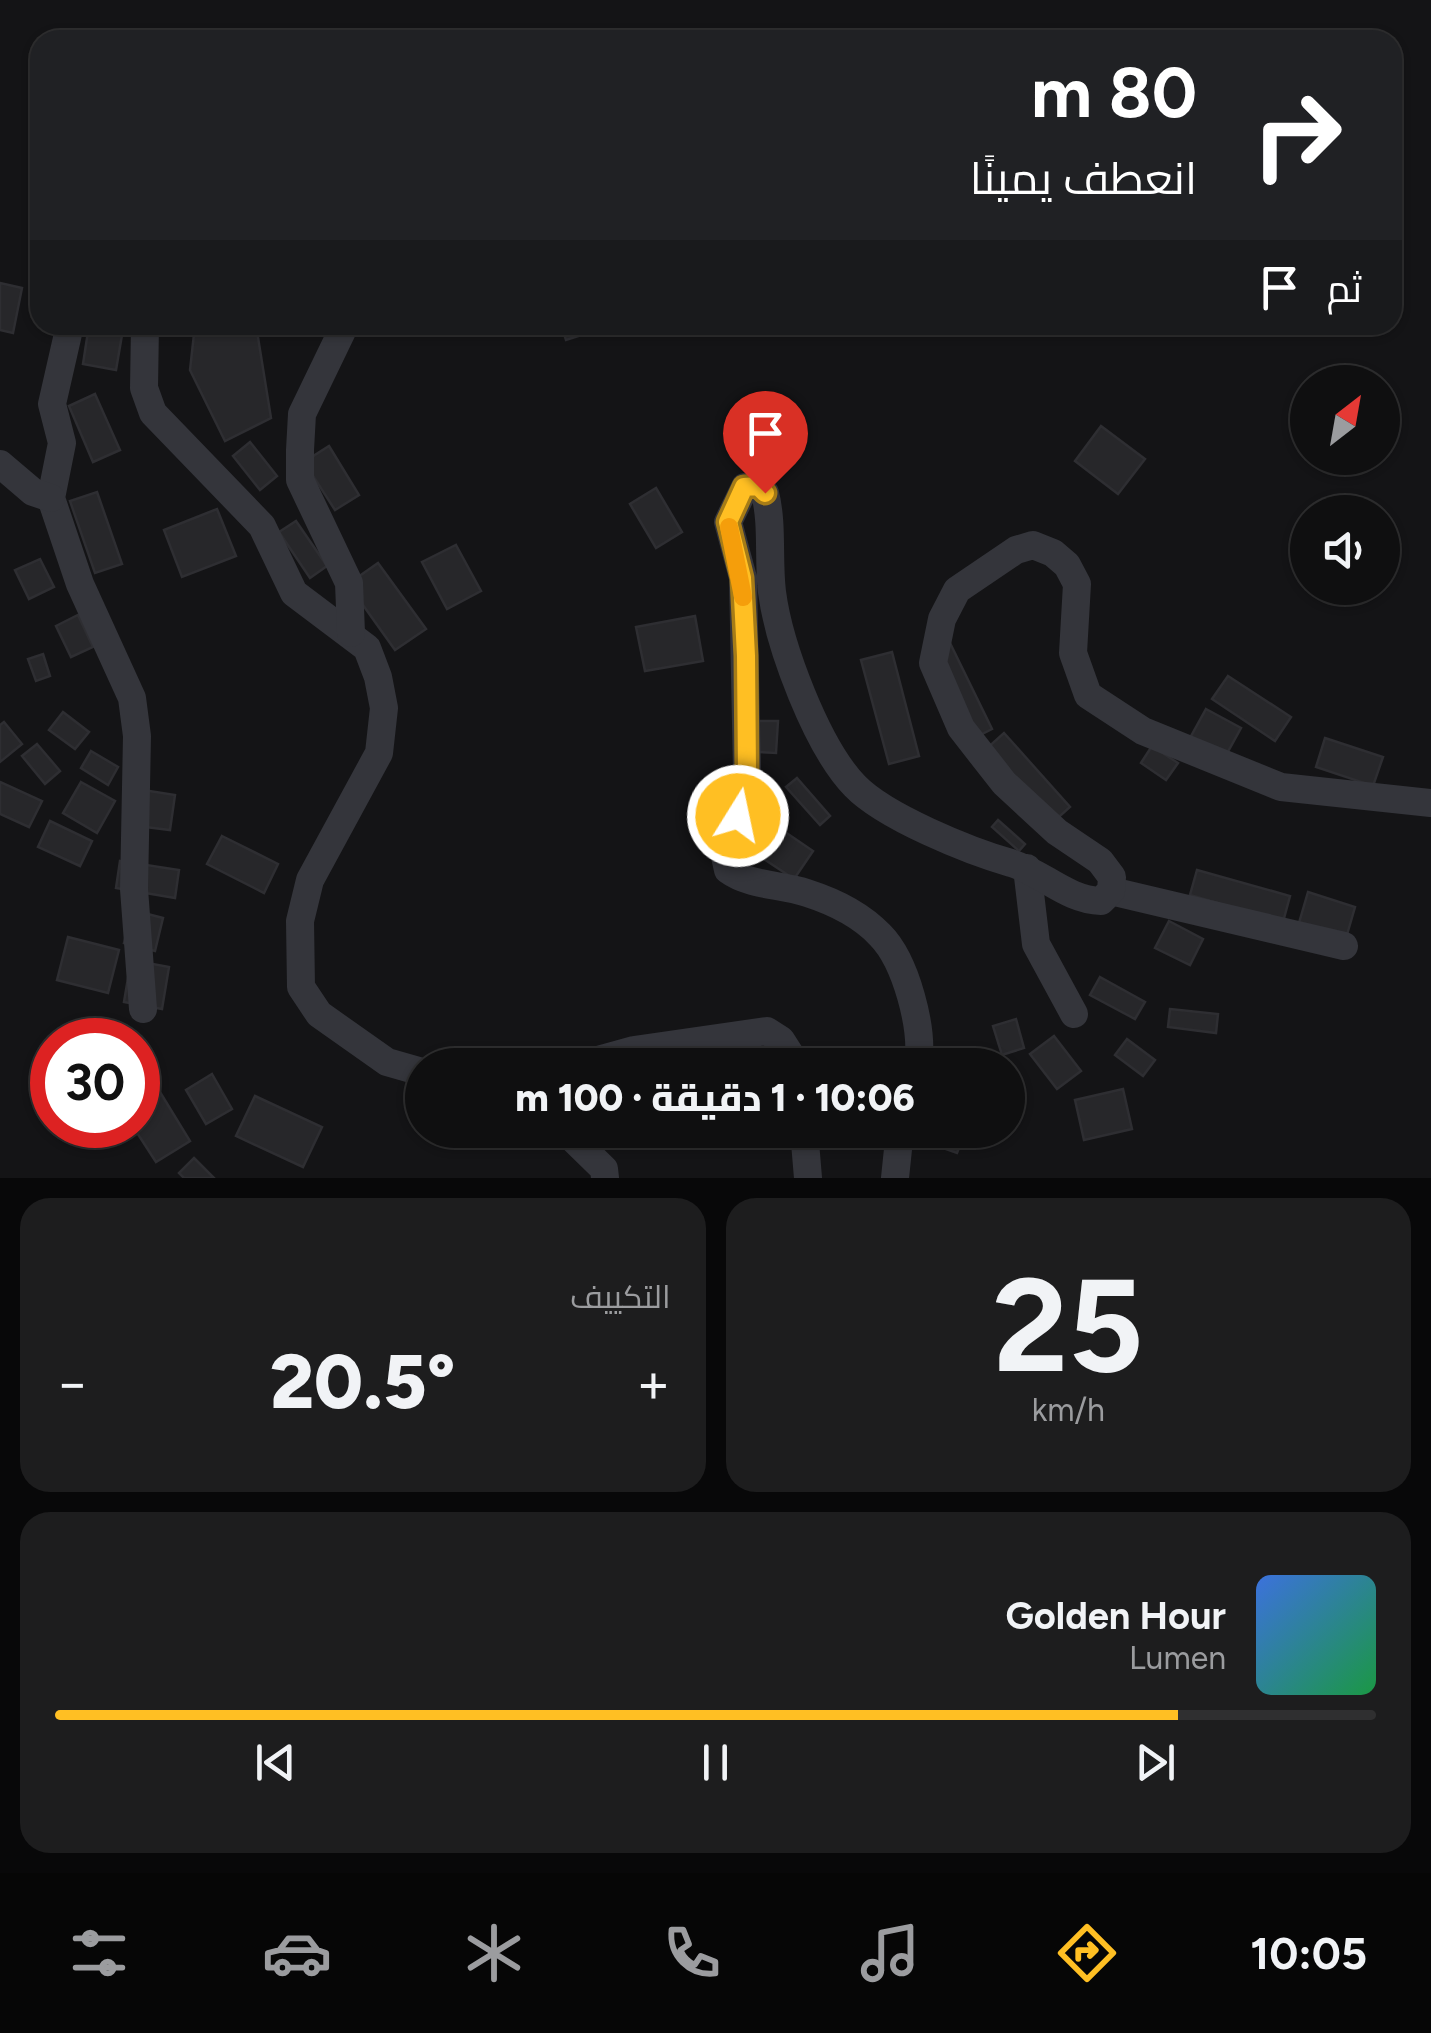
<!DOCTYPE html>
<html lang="ar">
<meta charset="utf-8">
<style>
:root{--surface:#0f0f10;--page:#1d1d1e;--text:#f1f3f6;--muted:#9b9c9f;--line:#2f2f30;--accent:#ffbf23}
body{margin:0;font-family:Figtree,Cairo,sans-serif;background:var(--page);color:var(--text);direction:rtl;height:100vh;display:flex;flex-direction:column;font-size:38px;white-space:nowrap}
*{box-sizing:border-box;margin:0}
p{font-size:32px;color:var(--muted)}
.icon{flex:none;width:55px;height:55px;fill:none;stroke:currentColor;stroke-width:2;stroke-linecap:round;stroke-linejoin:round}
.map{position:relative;height:1178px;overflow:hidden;direction:ltr}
.drawer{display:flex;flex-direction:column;gap:20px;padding:20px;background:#080809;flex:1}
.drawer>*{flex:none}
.banner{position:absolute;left:30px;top:30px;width:1372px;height:305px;border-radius:30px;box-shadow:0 2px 8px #0004,0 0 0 2px var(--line);direction:rtl;background:#202124;color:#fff;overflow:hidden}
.needle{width:65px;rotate:31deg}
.controls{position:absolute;left:1290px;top:365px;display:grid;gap:20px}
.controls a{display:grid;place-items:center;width:110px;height:110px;border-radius:50%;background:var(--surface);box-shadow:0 2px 8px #0004,0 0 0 2px var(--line);font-size:50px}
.speed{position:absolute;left:30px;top:1018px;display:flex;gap:20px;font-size:50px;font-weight:700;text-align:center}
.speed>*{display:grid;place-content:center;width:130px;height:130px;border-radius:50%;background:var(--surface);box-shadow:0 2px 8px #0004,0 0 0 2px var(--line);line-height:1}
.speed .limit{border:15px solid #d22;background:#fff;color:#111}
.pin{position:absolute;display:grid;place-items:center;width:85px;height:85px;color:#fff;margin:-102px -42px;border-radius:50% 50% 50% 0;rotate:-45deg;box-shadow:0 0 10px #0007}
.pin .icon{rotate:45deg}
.me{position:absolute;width:110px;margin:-55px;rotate:10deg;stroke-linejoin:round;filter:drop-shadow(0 0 8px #0008)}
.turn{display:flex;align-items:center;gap:35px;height:210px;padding:0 40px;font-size:45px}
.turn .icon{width:130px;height:130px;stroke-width:2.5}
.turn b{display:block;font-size:70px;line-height:85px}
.then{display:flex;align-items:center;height:95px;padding:0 40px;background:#0003;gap:20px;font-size:38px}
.big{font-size:75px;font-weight:800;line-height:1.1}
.drawer .card{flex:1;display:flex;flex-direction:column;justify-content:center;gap:15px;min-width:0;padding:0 35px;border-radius:30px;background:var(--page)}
.drawer .dial{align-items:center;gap:0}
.dial b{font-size:130px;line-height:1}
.song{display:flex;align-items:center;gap:30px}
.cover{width:120px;height:120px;border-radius:15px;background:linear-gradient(135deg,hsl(220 70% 55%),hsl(140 70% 35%))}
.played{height:10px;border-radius:5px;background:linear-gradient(90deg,var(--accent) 85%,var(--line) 85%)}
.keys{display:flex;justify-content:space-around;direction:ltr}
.heat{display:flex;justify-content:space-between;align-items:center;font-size:55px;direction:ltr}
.drawer .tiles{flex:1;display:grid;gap:20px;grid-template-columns:1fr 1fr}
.card:last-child{grid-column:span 2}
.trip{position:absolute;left:405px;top:1048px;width:620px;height:100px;border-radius:50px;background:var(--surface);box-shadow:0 2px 8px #0004,0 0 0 2px var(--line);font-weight:800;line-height:100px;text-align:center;direction:rtl}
.menu{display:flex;height:160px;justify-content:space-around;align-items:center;background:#060606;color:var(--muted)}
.menu .icon{width:70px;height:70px}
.menu .current{color:var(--accent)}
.menu b{font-size:45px;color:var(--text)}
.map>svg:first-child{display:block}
.building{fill:#27272a;stroke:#2e2e32;stroke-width:2.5}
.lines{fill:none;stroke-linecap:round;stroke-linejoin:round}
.minor{stroke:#34353b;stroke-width:28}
.route-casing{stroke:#a67c17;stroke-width:25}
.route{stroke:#ffbf23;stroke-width:18}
.slow{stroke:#f59e0b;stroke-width:18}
</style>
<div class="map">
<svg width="1431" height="1178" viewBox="0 0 1431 1178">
<rect width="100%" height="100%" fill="#141416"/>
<!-- building -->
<g class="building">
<path d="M0,283L22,288L13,333L0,330Z"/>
<path d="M89,325L123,329L116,370L83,364Z"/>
<path d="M195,325H256L271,418L225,441L190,370Z"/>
<path d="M561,325H603L604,328L566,340Z"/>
<path d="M95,394L120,450L93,462L69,406Z"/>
<path d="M1101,426L1145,459L1118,494L1075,461Z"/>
<path d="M250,442L277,476L260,490L233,456Z"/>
<path d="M329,446L359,495L335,510L304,462Z"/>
<path d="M656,488L682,532L656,548L630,504Z"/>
<path d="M97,492L122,564L95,573L70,501Z"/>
<path d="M217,509L236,556L182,577L164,530Z"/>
<path d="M296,521L327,566L310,578L279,532Z"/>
<path d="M456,545L481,591L447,609L422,562Z"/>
<path d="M40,559L54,587L29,599L15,570Z"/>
<path d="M378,563L426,629L395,650L348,584Z"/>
<path d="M78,615L93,647L71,657L56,626Z"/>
<path d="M695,616L703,661L645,671L636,627Z"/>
<path d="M950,643L992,729L978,736L936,649Z"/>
<path d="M892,652L919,756L889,764L861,660Z"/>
<path d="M43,654L50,676L36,681L28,659Z"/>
<path d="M1228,676L1291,717L1275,741L1212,699Z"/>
<path d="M1206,709L1241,728L1225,757L1190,738Z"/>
<path d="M63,712L89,732L75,749L49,730Z"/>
<path d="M757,721H778L776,753L757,752Z"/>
<path d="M4,722L22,744L0,762V725Z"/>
<path d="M1004,733L1070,807L1051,824L985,750Z"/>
<path d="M1325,738L1383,757L1373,786L1316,767Z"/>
<path d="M37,744L60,771L45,784L22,756Z"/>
<path d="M1152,746L1178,763L1166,780L1141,763Z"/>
<path d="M91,751L118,767L108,785L81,768Z"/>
<path d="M797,778L830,816L820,825L786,787Z"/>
<path d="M0,782L42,801L29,827L0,814Z"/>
<path d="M81,782L115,801L97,833L63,813Z"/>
<path d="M143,790L175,795L170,830L137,826Z"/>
<path d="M760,815L813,851L794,879L740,843Z"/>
<path d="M998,820L1025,844L1019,851L992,827Z"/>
<path d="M50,821L92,841L80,866L38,847Z"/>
<path d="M222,836L278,864L264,893L207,864Z"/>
<path d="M120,861L179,870L175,898L116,888Z"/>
<path d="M1197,870L1290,896L1283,922L1190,895Z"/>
<path d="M1308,892L1355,907L1346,938L1299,923Z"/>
<path d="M132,910L163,918L155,951L124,943Z"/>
<path d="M1169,921L1203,939L1190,965L1155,948Z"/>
<path d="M68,937L119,950L108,993L57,980Z"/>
<path d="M131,960L169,967L162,1009L124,1002Z"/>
<path d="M1100,977L1145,1002L1135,1019L1090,995Z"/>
<path d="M1170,1009L1218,1014L1216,1033L1168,1027Z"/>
<path d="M1016,1019L1024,1048L1002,1055L993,1026Z"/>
<path d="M1054,1036L1081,1071L1057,1089L1030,1054Z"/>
<path d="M1127,1039L1155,1060L1143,1076L1115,1055Z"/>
<path d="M141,1061L190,1141L156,1162L132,1125H138Z"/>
<path d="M212,1074L232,1109L206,1124L186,1090Z"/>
<path d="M1123,1089L1132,1129L1084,1140L1075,1100Z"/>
<path d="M255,1096L322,1127L303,1167L236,1136Z"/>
<path d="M946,1130H966L957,1153L940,1147Z"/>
<path d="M194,1158L214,1178H184L179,1173Z"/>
</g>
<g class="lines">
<!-- minor -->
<g class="minor">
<path d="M70,325L52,404L62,443L51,498L80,584L132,698L137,736L134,889L143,1009"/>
<path d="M145,325L144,388L153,413L262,526L294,593L367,648L378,677L384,708L379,753L310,880L300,921L301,987L319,1014L387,1062L422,1072"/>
<path d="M345,325L302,414L300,450V480L349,583L351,633"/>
<path d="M0,464L33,492L51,498"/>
<path d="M1027,868L1036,944L1074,1014"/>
<path d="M1111,891L1344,946"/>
<path d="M580,1065L634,1050L767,1031L781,1040L797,1065"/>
<path d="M918,1065C924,1029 906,961 880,935C861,915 832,901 807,893C780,884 750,886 728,870L724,852L739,816L747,772L743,578L728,522L745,487L758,486L765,493C773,525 768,559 772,592C779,646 817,747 855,786C885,817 969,851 1011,863C1043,873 1067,900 1101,901L1111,891L1112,877L1100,861L1057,832L1004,783L961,728L933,663L942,619L957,590L1016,550L1033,545L1053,553L1067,565L1077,584L1073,653L1088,695L1143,731L1281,787L1431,803"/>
<path d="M564,1130L604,1169L605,1178"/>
<path d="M804,1130L808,1178"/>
<path d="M895,1178L900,1130"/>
</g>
</g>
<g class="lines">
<!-- route casing -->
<g class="route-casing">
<path id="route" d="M738,816L747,772L746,656L742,578L728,522L744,487L758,486L765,493"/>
</g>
<!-- route -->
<use href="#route" class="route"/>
<!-- slow -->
<path class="slow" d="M729,527L743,597"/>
</g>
</svg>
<div class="controls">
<a><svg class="needle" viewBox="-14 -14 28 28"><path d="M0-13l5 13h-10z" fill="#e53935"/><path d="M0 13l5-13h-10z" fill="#9b9c9f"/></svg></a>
<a><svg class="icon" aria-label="sound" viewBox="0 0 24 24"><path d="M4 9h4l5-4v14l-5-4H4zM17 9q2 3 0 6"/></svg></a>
</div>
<div class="speed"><div class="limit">30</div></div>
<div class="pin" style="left:765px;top:493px;background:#d93025"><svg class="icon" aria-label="arrive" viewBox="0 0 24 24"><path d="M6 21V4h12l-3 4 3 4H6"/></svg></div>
<svg class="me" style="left:738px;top:816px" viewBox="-20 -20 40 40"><circle r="17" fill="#ffbf23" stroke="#fff" stroke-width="3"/><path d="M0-11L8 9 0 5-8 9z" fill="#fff"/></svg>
<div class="trip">10:06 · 1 دقيقة · 100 m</div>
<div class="banner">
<div class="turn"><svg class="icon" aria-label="right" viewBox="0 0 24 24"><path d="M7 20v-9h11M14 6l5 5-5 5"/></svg><div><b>80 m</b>انعطف يمينًا</div></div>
<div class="then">ثم<svg class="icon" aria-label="arrive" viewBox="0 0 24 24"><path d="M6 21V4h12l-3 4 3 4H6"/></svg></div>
</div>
</div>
<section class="drawer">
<div class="tiles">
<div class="card dial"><b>25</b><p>km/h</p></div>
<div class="card"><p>التكييف</p>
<div class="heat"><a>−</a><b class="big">20.5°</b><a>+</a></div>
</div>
<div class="card">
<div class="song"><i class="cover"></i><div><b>Golden Hour</b><p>Lumen</p></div></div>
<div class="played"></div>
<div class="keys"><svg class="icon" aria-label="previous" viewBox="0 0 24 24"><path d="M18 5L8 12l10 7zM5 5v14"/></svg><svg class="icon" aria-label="pause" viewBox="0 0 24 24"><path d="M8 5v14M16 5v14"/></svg><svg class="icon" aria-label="next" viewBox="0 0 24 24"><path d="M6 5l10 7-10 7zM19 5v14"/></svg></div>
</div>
</div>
</section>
<nav class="menu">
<b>10:05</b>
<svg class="icon current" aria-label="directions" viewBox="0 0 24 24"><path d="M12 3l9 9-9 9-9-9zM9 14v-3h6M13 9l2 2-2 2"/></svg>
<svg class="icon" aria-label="music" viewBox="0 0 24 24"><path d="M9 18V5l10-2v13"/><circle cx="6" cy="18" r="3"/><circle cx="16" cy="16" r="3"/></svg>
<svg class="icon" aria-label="phone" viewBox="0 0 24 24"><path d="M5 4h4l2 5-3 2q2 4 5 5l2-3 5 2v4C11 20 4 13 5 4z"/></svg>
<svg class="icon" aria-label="climate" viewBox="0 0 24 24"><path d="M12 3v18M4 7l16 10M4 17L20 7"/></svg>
<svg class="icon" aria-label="car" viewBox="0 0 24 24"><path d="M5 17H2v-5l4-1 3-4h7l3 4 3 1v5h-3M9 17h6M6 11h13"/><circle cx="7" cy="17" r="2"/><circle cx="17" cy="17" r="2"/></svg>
<svg class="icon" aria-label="filters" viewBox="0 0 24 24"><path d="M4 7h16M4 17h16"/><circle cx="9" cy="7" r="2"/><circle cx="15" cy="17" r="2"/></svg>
</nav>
